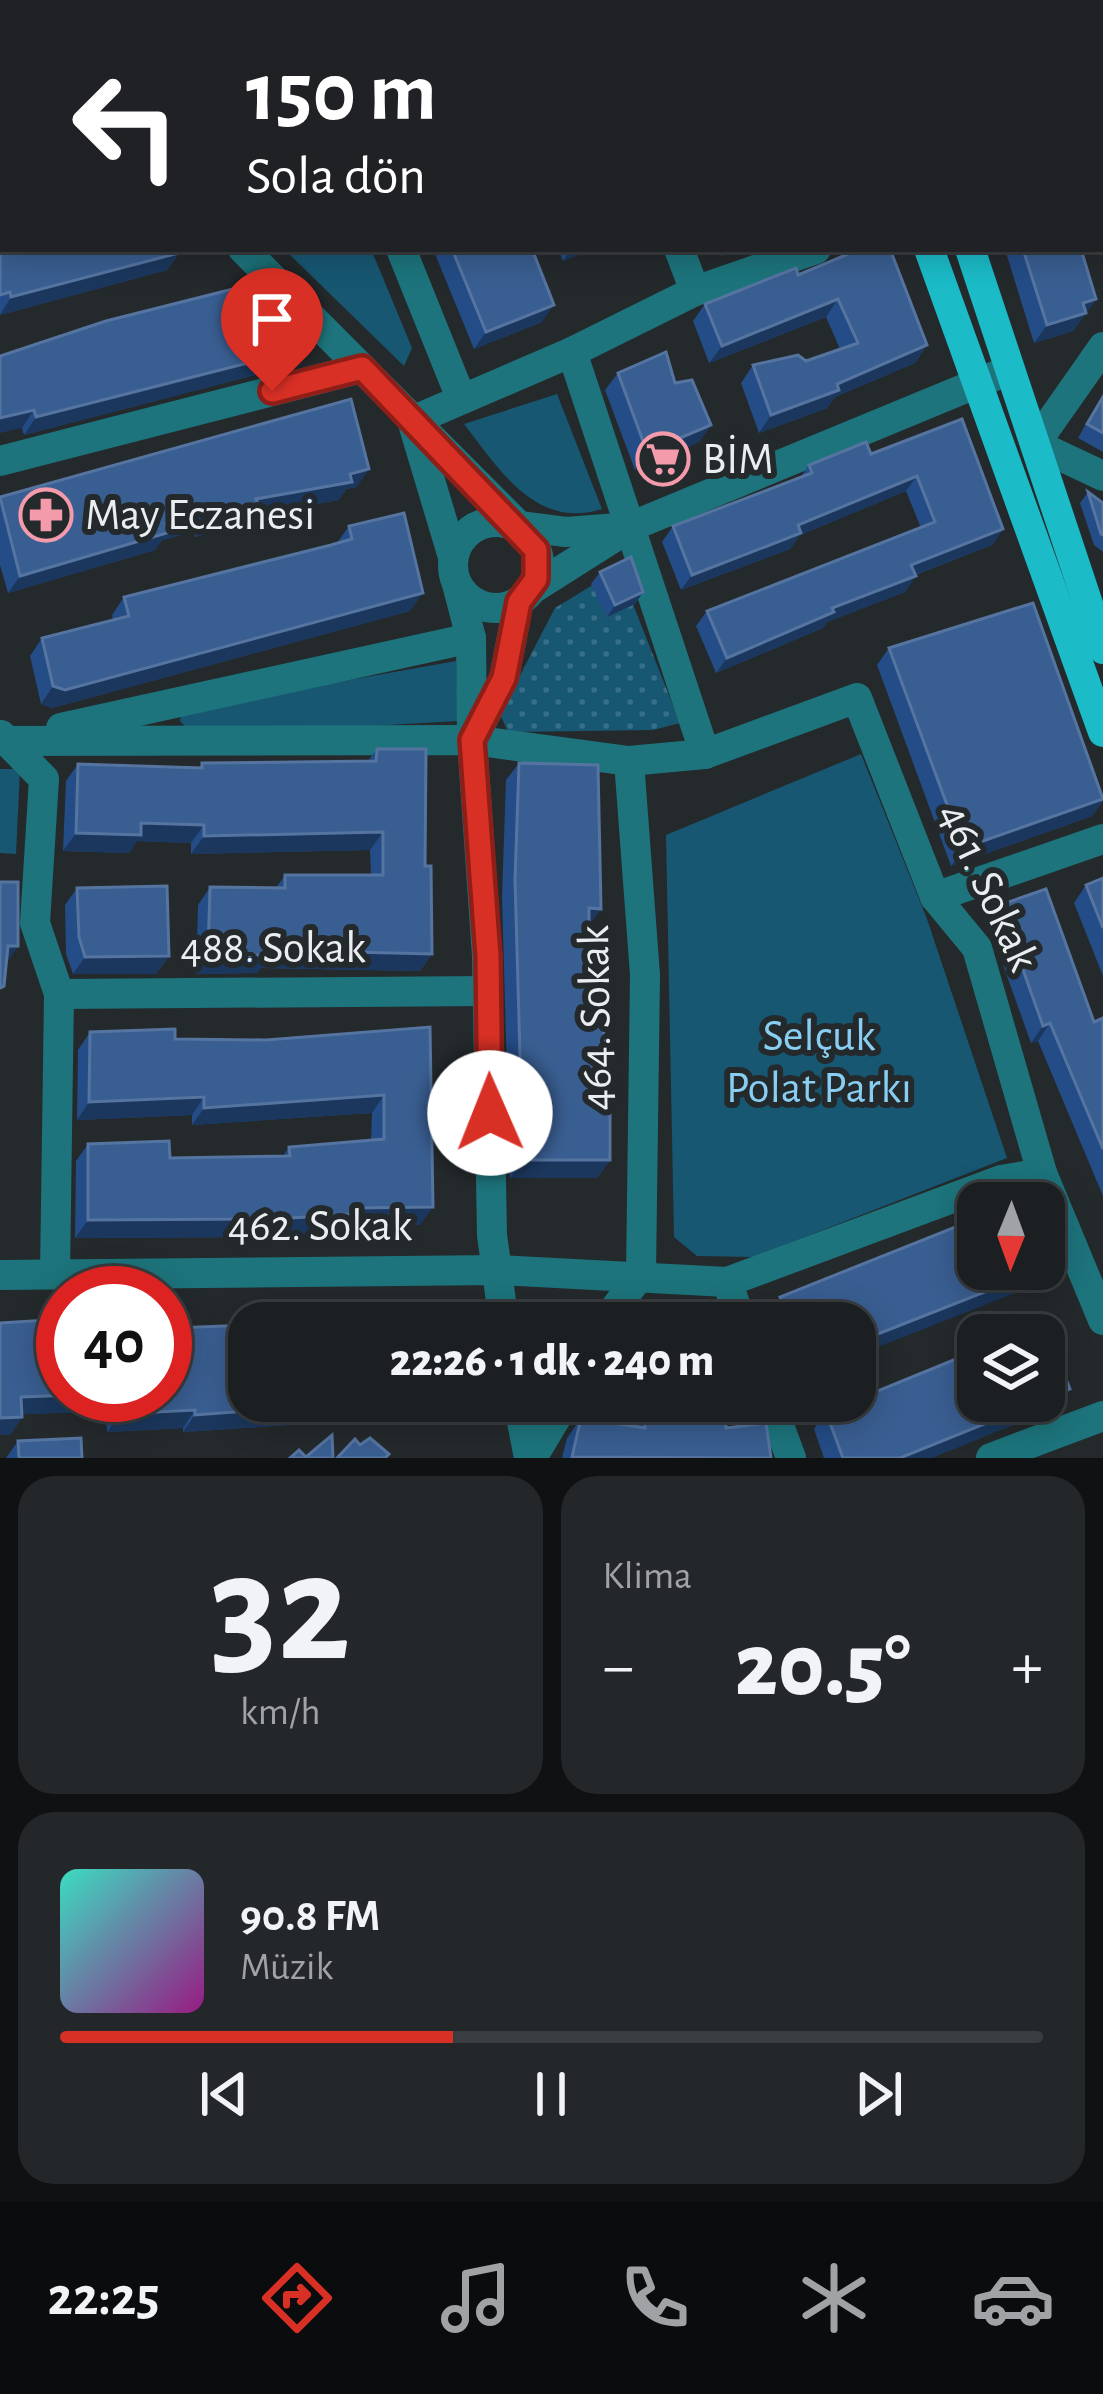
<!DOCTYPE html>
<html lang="tr">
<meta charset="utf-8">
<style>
:root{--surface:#1b1f21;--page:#24272a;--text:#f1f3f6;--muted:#a0a2a5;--line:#393d3f;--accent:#d93025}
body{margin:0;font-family:"Alegreya Sans",sans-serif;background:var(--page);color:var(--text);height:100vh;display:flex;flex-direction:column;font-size:45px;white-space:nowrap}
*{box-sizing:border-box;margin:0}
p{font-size:39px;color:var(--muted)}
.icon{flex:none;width:66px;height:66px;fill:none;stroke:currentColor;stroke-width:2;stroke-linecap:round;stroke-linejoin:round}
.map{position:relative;height:1458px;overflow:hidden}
.panel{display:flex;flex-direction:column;gap:18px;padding:18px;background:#0f1112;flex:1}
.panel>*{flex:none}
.banner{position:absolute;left:0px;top:0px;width:1104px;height:252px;box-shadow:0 6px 30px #0003,0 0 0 3px var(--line);background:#202124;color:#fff;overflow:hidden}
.needle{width:78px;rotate:181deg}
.buttons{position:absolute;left:957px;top:1182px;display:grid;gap:24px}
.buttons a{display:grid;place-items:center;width:108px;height:108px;border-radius:24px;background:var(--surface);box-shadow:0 6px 30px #0003,0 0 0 3px var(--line);font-size:60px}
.speed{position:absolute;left:36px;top:1266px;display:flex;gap:24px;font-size:60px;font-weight:700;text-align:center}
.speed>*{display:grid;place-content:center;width:156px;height:156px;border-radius:50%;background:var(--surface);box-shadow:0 6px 30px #0003,0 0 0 3px var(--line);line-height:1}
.speed .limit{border:18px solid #d22;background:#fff;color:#111}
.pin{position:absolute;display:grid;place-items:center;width:102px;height:102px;color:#fff;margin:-123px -51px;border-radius:50% 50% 50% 0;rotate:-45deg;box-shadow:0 0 12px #0007}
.pin .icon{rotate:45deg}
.me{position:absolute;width:132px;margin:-66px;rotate:359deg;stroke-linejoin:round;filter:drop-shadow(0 0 9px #0008)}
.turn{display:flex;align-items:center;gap:42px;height:252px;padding:0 48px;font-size:54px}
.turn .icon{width:156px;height:156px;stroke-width:2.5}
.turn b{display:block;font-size:84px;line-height:102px}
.big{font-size:90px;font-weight:800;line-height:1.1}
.panel .widget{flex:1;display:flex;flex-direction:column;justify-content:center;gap:18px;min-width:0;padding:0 42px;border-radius:36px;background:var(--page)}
.panel .dial{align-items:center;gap:0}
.dial b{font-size:156px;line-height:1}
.song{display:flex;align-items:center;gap:36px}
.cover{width:144px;height:144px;border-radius:18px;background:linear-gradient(135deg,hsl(170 70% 55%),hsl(310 70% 35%))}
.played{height:12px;border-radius:6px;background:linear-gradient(90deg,var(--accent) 40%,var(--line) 40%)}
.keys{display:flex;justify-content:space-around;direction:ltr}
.heat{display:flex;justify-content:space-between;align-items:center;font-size:66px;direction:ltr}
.panel .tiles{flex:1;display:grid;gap:18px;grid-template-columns:1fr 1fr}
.widget:last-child{grid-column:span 2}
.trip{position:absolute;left:228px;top:1302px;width:648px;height:120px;border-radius:36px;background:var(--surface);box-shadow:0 6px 30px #0003,0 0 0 3px var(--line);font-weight:800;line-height:120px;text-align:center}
.tab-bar{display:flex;height:192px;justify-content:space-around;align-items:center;background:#0b0c0d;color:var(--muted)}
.tab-bar .icon{width:84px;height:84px}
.tab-bar .on{color:var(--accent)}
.tab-bar b{font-size:54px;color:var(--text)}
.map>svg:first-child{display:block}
.grass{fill:url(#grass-dots)}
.park{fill:#175772}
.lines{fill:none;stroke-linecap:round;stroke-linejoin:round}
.minor{stroke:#1d747c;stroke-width:30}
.major{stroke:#1bbbc8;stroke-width:30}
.wall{fill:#244c86}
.shaded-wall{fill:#1b375d}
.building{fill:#395e91;stroke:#5574a0;stroke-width:3}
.route-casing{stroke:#8d1f18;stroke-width:30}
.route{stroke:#d93025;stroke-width:21}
.labels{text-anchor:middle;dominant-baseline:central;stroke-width:12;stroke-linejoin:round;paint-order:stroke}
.poi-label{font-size:45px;fill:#ebeef0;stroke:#24292c;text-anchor:start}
.street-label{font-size:45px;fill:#ebeef0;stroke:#24292c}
.park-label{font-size:45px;fill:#87cef2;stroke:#24292c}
</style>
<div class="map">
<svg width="1103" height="1458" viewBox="0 0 1103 1458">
<defs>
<pattern id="grass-dots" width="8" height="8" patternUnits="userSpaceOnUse" patternTransform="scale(3)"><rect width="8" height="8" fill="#175772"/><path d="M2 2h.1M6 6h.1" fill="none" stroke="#396f86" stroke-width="1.8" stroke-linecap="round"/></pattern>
</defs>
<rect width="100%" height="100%" fill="#24292c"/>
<!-- grass -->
<path class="grass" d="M619,569L680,723L653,730L508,732L500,714L555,608Z"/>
<!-- park -->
<g class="park">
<path d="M284,249H371L412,348L404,366Z"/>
<path d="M557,394L602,509C536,530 499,469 464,424Z"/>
<path d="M456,661L458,721L194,736L180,721L182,710Z"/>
<path d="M861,754L927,919L1007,1158L754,1257L697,1256L674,1237L666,835Z"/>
<path d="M0,769H20L16,854L0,853Z"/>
</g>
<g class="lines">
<!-- minor -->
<g class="minor">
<path d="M296,0L297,3"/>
<path d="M582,0L583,3"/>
<path d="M1088,0L1089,3"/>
<path d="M121,3L128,0"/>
<path d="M0,4L3,7"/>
<path d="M1101,37L1103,43"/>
<path d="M0,212H3"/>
<path d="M243,249L519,526L566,532L618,528"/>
<path d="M401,249L461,398"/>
<path d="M679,249L695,291"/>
<path d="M1103,347L1035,444L1103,476"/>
<path d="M412,421L572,352"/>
<path d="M414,427L453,557"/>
<path d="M0,461L362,368"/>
<circle cx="496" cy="565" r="43"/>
<path d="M457,584L471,638L472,740L487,956L492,1235L504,1323"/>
<path d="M529,591L630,527L1002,373"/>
<path d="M61,728L471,638"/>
<path d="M1,735L44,779L35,923L59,994L55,1273"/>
<path d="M475,735L504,678L519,601"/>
<path d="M0,741L472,740L629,761L705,754L857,698L935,897L977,948L1042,1173L1103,1320"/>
<path d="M705,754L572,352L695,291L816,249"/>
<path d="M935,897L1103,839"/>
<path d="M59,994L488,991"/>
<path d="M0,1275L497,1270L727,1282L1001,1180L1042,1173"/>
<path d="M727,1282L742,1323"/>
<path d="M604,1323L641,1274L645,975L629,761"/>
<path d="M518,1401L529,1458"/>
<path d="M770,1401L791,1458"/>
<path d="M532,1458L566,1401"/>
<path d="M991,1458L1103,1416"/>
</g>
<!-- major -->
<g class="major">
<path d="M834,0L835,3"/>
<path d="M881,0L882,3"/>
<path d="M929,249L1103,732"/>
<path d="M970,249L1103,649"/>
</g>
</g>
<!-- wall -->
<g class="wall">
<path d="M326,0H435L436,3H327Z"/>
<path d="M472,0H563L564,3H473Z"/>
<path d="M724,0H799L800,3H725Z"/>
<path d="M0,64L3,66V168L0,165Z"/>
<path d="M1103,136V237L1101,232V137Z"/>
<path d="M0,228L179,253L167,270L0,315Z"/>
<path d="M433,249H532L542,322L474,349Z"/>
<path d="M558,249H592L563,261Z"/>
<path d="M1005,249H1081L1096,299L1073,331L1034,343Z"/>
<path d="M798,275L927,345L915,363L835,397L827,408L759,433L741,383L753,365L806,361L840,349L826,317L709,363L693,321L705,304Z"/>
<path d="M0,356L259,374L24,435Z"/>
<path d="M618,373L675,383L711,425L699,442L635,470L605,390Z"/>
<path d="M1103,394V452L1078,438Z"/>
<path d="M962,419L1003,529L992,545L915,575L905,592L827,622L823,628L716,673L696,626L707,611L921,528L906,491L800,535L790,549L681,590L662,542L673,526L800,478L809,465L871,454Z"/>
<path d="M357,487L346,489L339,500L253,515L246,524L195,537L194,532L162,540L155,550L8,593L0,565V497Z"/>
<path d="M1088,492L1103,503V552L1094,545L1080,503Z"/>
<path d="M349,526L410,611L52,708L41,704L30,656L42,638L113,620L112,615L124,597L337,543Z"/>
<path d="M600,572L643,592L635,604L607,617L591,584Z"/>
<path d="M889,648L1103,796V800L1092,816L951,866L877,665Z"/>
<path d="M377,749L425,866L432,954L420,971L261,968L257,973L196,974L198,905L210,887L276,888L285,875H371L370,850L191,854V843L137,841L129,853L63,851L66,781L78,764L199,768L202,763L368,761Z"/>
<path d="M519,763L589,925V1023L610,1160L597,1178H510L502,897L506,780Z"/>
<path d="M1103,878V976L1074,903L1086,885Z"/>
<path d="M77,888L169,956L156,974H73L66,954L65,905Z"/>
<path d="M1000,905L1094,1022L1103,1018V1196L1038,1041L1031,1043L988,923Z"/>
<path d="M430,1027L420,1225H347L343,1232L262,1237L75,1238L76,1161L88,1144L170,1158L283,1156L289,1147L371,1140L372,1113L192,1125V1115L77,1120L78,1050L90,1032L175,1039L266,1040Z"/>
<path d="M1015,1293L855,1323H771L768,1315L780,1297Z"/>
<path d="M0,1323L63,1395H165L173,1328L249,1401H419L416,1405L330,1406L319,1423L183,1432V1428L107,1432L106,1411L22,1414V1417L10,1435Z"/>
<path d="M630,1401H725L726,1428L771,1458H562L567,1438L581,1418L630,1426Z"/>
<path d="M1057,1407L931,1458H824L814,1429L826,1412Z"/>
<path d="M18,1441L82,1458H6Z"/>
</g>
<!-- shaded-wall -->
<g class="shaded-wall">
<path d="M571,249H592L563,261Z"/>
<path d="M725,249H740L719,257Z"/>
<path d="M179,253L167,270L0,315L11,297Z"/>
<path d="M838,299L826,317L709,363L722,346Z"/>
<path d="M1096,299L1073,331L1034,343L1047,325L1083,303Z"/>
<path d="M554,305L542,322L474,349L486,332Z"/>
<path d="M927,345L915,363L835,397L827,408L759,433L771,415L837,384Z"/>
<path d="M271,357L259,374L24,435L36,417Z"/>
<path d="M34,410L22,428L0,433V418Z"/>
<path d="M711,425L699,442L635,470L647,452Z"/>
<path d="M369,469L357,487L346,489L339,500L253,515L246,524L195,537L208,520L256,499Z"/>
<path d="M917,476L906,491L800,535L790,549L681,590L692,575L798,525Z"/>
<path d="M206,514L194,532L162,540L155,550L8,593L20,576L166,524Z"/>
<path d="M1003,529L992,545L900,580L911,565Z"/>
<path d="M916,576L905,592L827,622L823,628L716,673L727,658L832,608Z"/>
<path d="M643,592L635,604L607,617L615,605Z"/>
<path d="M423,593L410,611L52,708L41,704L53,686Z"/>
<path d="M1103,799L1092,816L951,866L963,848Z"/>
<path d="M141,823L204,825L191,843L137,841L129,853L63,851L76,833Z"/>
<path d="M383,832L370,850L191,854L204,836Z"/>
<path d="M589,908L601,909L589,926Z"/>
<path d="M8,946H18L6,964Z"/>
<path d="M269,950L432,954L420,971L261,968L257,973L196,974L208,956Z"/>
<path d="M169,956L156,974H73L85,957Z"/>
<path d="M1050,1023L1038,1041L1031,1043L1043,1026Z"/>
<path d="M384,1095L372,1113L192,1125L204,1108Z"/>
<path d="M204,1097L192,1115L77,1120L89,1102Z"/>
<path d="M523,1160H610L597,1178H510Z"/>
<path d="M433,1207L420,1225H347L343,1232L262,1237L75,1238L88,1220L355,1208Z"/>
<path d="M1028,1275L1015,1293L855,1356V1343Z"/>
<path d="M1070,1389L1057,1407L931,1458H900Z"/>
<path d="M76,1395H117L106,1411L9,1415L21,1397Z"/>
<path d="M321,1401H419L416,1405L330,1406L319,1423L183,1432L195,1415Z"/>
<path d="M195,1410L183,1428L107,1432L120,1414Z"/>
<path d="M22,1417L10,1435H0V1418Z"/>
</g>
<!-- building -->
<g class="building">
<path d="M346,0H435L436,3H347Z"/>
<path d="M492,0H563L564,3H493Z"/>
<path d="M635,0H688L689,3H637Z"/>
<path d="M742,0H799L800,3H744Z"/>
<path d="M1101,39L1103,45V75L1101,76Z"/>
<path d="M1,63L3,66V138L0,135Z"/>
<path d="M1103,136V201L1101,196V137Z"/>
<path d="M3,227V249H178L179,253L11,297L10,292L0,295V228Z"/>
<path d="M452,249H532L554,305L486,332Z"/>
<path d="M860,249H890L927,345L837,384L839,390L771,415L753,365L798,355L806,361L858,343L838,299L722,346L705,304L796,268L798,275Z"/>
<path d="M1023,249H1081L1096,299L1083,303L1086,313L1047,325Z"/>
<path d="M249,285L260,297L271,327V357L36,417L34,410L0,418V356L106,321Z"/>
<path d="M666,352L675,383L692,380L711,425L647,452L618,373Z"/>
<path d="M1103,397V433L1087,424Z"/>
<path d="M351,399L369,469L350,474L352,482L256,499L259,507L208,520L206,514L166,524L167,533L20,576L0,497Z"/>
<path d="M962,419L1003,529L911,565L916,576L832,608L834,612L727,658L707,611L935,522L917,476L798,525L801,533L692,575L673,526L812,473L809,465L866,442L871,454Z"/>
<path d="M1088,492L1103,503V535L1101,534Z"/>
<path d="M404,513L423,593L65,690L53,686L42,638L129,616L124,597L331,545L352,539L349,526Z"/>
<path d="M631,557L643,592L615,605L600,572Z"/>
<path d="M1033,603L1103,799L963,848L889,648Z"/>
<path d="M377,749H426L425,866H431L432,954L269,950V955L208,956L210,887L285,888V875H383V832L204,836V825L141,823V835L76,833L78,764L202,768V763L376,761Z"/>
<path d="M519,763L598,765L601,909L589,908V1023H604L602,1109H610V1160H523L515,880Z"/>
<path d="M1103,878V928L1086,885Z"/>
<path d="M0,882H18V946H8L4,986L0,988Z"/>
<path d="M167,886L169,956L85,957L79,937L77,888Z"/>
<path d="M1046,889L1094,1022L1103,1018V1149L1050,1023L1043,1026L1000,905Z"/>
<path d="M430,1027L433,1207L355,1208V1214L274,1219L88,1220V1144L169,1141L170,1158L290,1156L289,1147L384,1139V1095L204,1108V1097L89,1102L90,1032L175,1029V1039L266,1040Z"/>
<path d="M978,1218V1269H1025L1028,1275L855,1343V1323H790L780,1297Z"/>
<path d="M428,1304L432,1323H268V1316L356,1312V1306Z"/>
<path d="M63,1319V1395H76L21,1397L22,1417L0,1418V1323Z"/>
<path d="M172,1320L173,1328L249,1325V1401H331V1405L195,1415V1410L120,1414L119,1395H165V1321Z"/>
<path d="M723,1321V1323H642Z"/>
<path d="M1044,1323L1070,1389L1044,1400V1335H1014Z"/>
<path d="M978,1350V1401H1041L900,1458H843L826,1412Z"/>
<path d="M644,1401H725L726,1428L766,1423L771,1458L572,1457L581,1418L645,1428Z"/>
<path d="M332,1435L333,1458H290L299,1450L306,1457Z"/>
<path d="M81,1438L82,1458H19L18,1441Z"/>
<path d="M370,1438L389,1454L385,1458H337L355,1439L360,1445Z"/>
</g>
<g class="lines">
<!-- route casing -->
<g class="route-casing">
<path id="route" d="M272,391L362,368L536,550V579L519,602L504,678L472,740L488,956L490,1113"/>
</g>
<!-- route -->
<use href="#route" class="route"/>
</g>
<!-- icons -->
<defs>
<g id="supermarket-ring" transform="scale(2.7)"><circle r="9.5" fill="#24292c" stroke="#f39aab" stroke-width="1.5"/><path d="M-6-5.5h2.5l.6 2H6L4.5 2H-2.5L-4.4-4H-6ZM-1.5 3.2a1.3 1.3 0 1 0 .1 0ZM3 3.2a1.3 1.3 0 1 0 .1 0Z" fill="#f39aab"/></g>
<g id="pharmacy-ring" transform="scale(2.7)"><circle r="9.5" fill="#24292c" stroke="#f39aab" stroke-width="1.5"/><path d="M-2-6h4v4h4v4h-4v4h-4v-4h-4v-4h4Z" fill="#f39aab"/></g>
</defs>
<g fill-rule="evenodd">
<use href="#supermarket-ring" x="663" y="459"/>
<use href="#pharmacy-ring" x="46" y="515"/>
</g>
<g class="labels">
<!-- poi labels -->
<g class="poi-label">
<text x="702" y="459">BİM</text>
<text x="85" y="515">May Eczanesi</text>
</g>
<!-- street labels -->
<g class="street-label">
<text transform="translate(988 887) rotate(65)">461. Sokak</text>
<text x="273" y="948">488. Sokak</text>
<text transform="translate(596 1018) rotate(-91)">464. Sokak</text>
<text x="320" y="1226">462. Sokak</text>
</g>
<!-- park labels -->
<g class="park-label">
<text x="819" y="1036">Selçuk<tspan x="819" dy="52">Polat Parkı</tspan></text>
</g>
</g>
</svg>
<div class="buttons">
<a><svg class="needle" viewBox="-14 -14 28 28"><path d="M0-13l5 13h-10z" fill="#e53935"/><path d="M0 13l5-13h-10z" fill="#a0a2a5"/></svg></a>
<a><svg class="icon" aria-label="layers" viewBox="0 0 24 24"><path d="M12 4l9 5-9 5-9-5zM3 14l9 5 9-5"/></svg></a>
</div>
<div class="speed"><div class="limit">40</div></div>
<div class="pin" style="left:272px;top:391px;background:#d93025"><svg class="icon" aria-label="arrive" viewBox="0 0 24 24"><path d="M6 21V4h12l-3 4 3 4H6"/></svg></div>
<svg class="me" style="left:490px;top:1113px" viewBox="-20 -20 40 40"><circle r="19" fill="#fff"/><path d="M0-13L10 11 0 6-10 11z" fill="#d93025"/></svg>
<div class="trip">22:26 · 1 dk · 240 m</div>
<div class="banner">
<div class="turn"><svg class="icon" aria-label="left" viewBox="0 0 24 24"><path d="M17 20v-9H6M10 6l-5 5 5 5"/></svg><div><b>150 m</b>Sola dön</div></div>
</div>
</div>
<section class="panel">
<div class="tiles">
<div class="widget dial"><b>32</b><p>km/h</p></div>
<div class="widget"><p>Klima</p>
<div class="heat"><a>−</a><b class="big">20.5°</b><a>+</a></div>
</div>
<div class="widget">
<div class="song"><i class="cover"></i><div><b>90.8 FM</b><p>Müzik</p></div></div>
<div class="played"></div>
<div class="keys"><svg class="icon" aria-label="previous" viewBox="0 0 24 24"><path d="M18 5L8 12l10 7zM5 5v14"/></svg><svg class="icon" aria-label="pause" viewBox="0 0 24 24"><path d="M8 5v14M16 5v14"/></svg><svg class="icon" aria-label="next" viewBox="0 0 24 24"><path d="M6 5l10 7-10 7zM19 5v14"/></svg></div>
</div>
</div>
</section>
<nav class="tab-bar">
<b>22:25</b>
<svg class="icon on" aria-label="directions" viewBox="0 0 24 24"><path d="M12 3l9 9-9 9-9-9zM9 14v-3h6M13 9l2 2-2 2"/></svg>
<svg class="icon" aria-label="music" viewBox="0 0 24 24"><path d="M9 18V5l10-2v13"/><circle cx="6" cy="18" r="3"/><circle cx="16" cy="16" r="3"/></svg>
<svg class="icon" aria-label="phone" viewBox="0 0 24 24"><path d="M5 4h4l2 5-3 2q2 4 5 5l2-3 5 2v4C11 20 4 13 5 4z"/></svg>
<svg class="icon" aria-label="climate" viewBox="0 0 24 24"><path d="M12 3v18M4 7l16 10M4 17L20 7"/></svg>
<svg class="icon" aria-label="car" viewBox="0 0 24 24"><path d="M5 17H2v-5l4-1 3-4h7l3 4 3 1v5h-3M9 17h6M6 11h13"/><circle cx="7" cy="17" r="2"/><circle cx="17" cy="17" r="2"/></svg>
</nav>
